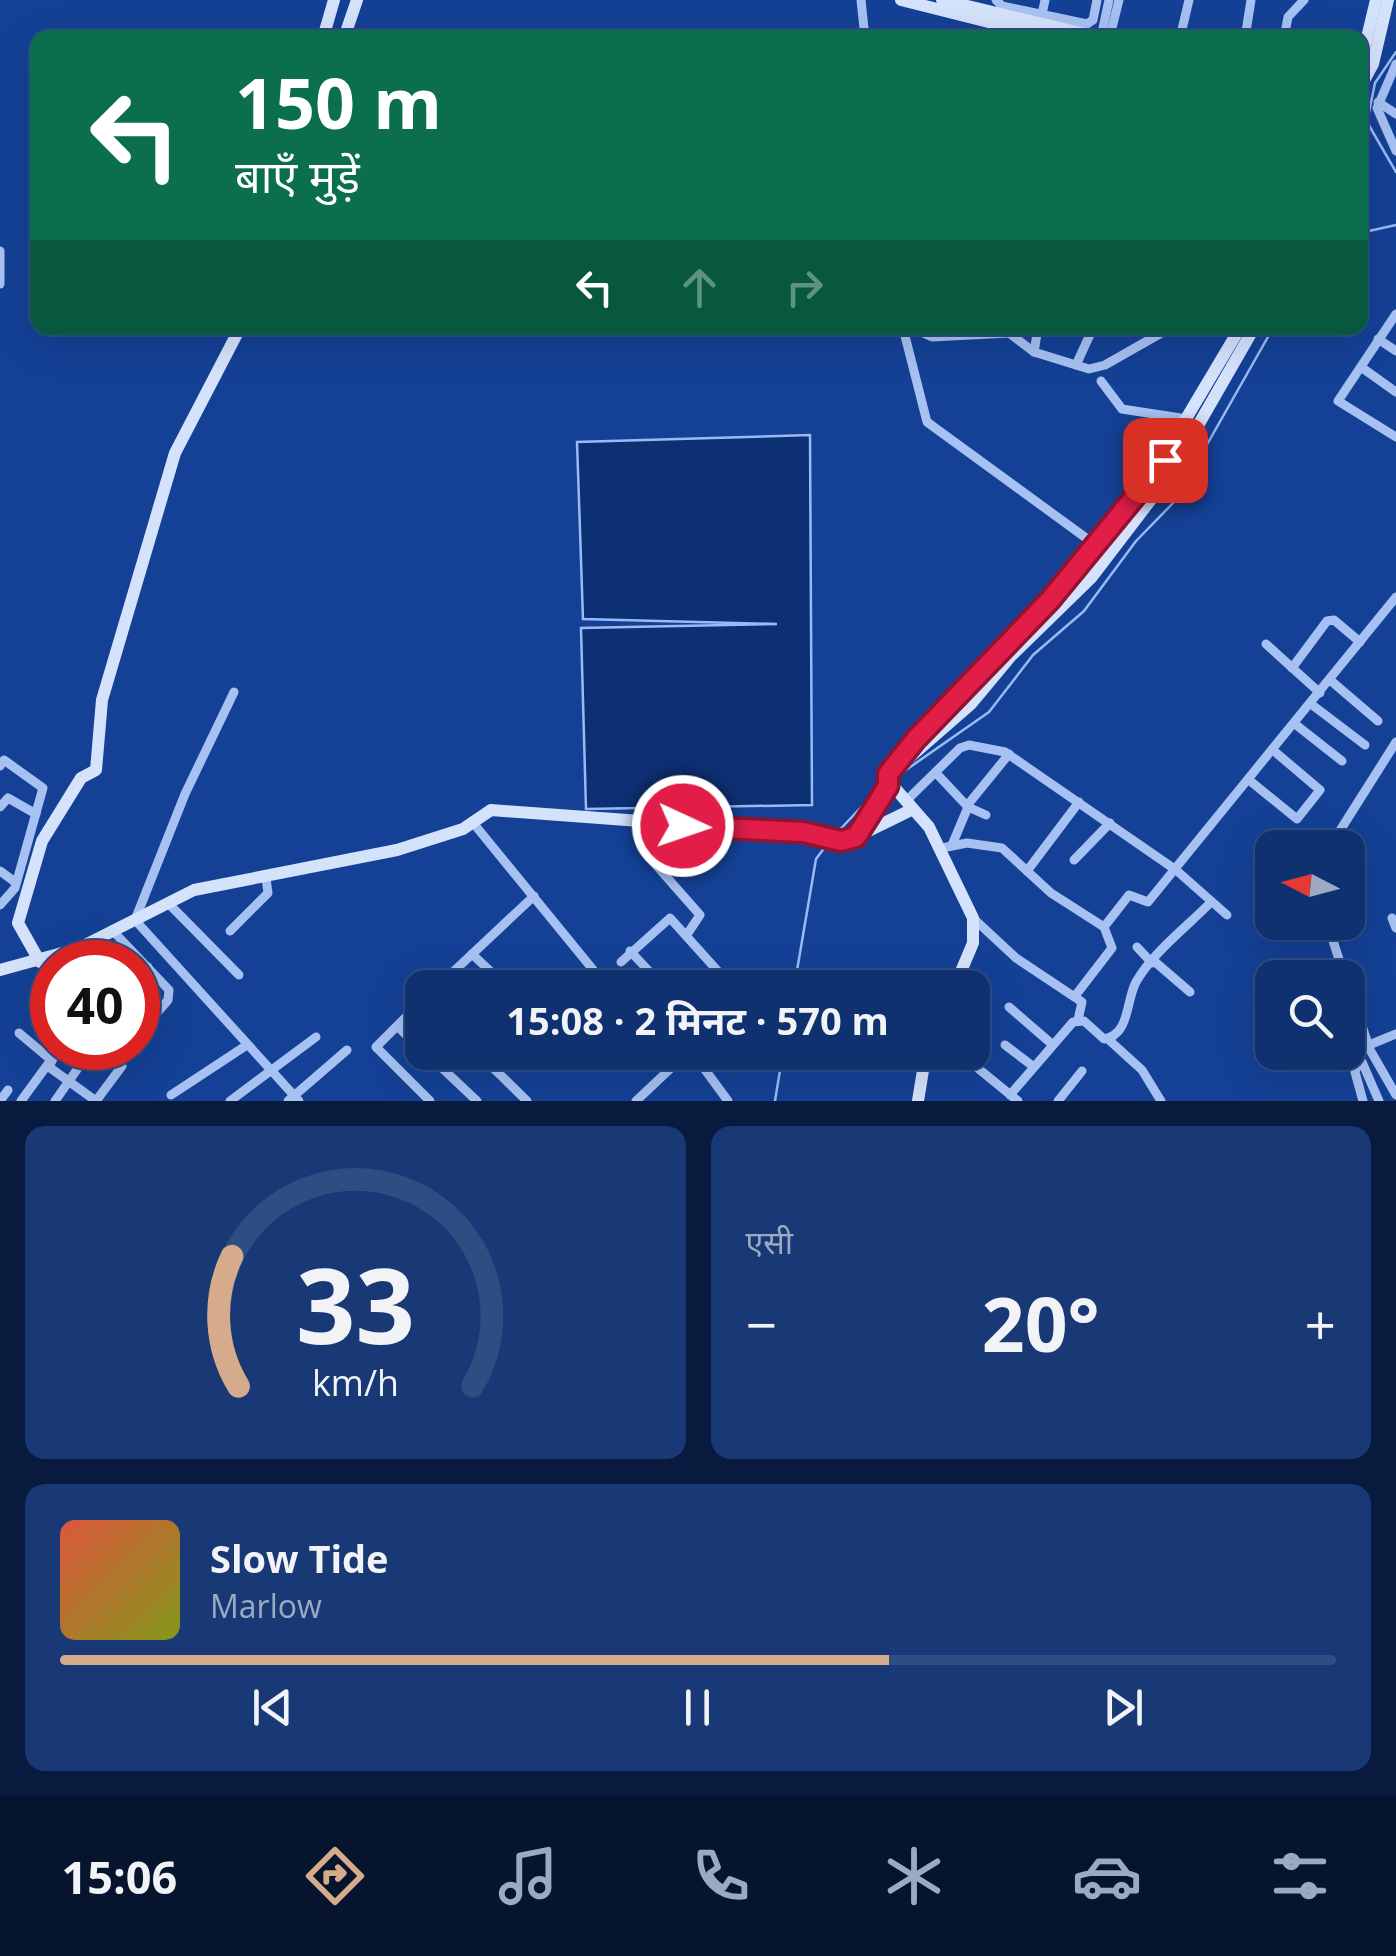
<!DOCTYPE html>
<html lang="hi">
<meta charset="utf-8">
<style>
:root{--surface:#0f3170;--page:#183975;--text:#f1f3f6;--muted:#9ba9c3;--line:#2f4c83;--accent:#d6ab8b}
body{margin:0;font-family:"Open Sans","Noto Sans Devanagari",sans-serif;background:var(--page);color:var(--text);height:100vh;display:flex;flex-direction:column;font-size:38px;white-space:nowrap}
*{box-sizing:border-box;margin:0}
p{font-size:32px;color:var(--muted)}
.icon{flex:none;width:55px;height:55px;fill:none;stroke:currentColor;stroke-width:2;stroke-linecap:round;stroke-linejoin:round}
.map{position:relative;height:1101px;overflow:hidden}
.details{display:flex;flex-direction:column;gap:25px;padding:25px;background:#081b3e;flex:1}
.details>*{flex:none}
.top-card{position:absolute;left:30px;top:30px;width:1338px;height:305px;border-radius:20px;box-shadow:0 10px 40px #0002,0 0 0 2px var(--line);background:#0b6e4f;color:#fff;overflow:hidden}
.needle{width:65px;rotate:276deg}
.buttons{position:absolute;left:1255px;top:830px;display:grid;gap:20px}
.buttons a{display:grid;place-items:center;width:110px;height:110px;border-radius:20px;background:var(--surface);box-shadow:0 10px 40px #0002,0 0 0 2px var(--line);font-size:50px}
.speed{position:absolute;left:30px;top:940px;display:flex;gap:20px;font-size:50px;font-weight:700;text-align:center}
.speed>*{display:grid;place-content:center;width:130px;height:130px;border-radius:50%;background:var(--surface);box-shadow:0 10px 40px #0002,0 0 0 2px var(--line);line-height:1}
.speed .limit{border:15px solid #d22;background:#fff;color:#111}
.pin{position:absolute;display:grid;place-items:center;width:85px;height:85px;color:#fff;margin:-42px;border-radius:20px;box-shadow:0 5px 15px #0006}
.me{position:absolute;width:110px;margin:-55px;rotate:93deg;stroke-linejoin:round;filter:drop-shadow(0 0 8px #0008)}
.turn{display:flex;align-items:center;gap:35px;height:210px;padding:0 40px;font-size:45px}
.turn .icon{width:130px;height:130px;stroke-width:2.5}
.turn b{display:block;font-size:70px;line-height:85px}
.lanes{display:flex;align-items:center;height:95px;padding:0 40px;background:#0003;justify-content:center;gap:50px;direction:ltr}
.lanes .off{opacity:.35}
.big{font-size:75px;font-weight:700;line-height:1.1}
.details .tile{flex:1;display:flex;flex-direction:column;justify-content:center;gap:15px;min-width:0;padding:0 35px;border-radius:20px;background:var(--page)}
.details .dial{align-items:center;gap:0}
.dial svg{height:260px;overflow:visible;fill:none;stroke:var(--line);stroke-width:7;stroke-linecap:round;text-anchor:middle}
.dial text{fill:var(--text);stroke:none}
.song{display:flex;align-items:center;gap:30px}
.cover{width:120px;height:120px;border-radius:15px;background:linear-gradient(135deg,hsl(10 70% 55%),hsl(70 70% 35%))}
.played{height:10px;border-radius:5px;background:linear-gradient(90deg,var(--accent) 65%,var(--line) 65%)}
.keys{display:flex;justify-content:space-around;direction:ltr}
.heat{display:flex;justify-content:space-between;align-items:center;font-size:55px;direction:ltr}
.details .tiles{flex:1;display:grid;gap:25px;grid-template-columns:1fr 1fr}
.tile:last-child{grid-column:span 2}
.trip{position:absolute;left:405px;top:970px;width:585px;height:100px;border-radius:20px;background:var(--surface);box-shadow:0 10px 40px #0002,0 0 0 2px var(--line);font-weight:700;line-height:100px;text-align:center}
.tab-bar{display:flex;height:160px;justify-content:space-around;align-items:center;background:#06142d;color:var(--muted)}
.tab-bar .icon{width:70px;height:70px}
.tab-bar .selected{color:var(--accent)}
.tab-bar b{font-size:45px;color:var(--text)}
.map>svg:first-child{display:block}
.water{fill:#0d2f73;stroke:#98baf5;stroke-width:2.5}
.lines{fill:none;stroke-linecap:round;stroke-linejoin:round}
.stream{stroke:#98baf5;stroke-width:2.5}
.street{stroke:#a6c1f2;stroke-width:9}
.secondary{stroke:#d5e2fc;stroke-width:12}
.route-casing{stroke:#92132f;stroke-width:25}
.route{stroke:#e11d48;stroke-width:18}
</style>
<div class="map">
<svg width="1396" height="1101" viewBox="0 0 1396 1101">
<rect width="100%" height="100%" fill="#144196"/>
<!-- water -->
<path class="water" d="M810,435L812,805L586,809L581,628L777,624L583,619L577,442Z"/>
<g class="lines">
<!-- stream -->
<g class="stream">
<path d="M1396,52L1375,83L1367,122L1396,172"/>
<path d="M1360,233L1396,225"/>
<path d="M893,779L989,712L1033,655L1084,611L1136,541L1175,501L1273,328"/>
<path d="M833,837L882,785"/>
<path d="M794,988L816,859L828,843"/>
<path d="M775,1101L783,1052"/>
</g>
<!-- street -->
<g class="street">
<path d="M861,0L865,38"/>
<path d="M996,0L1002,6L1087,24L1093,20L1097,0"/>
<path d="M1041,19L1045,0"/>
<path d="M1101,37L1109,0"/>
<path d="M1116,38L1111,32L1119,0"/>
<path d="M1180,38L1189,0"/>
<path d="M1245,38L1251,0"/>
<path d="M1284,38L1288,17L1304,0"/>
<path d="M1396,64L1377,108L1396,151"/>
<path d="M1378,102L1396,114"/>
<path d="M0,251V284"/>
<path d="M1396,314L1338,401L1396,437"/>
<path d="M903,328L927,422L1097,546"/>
<path d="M912,328L932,337L1009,333L1034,352L1089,369L1105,365L1170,328"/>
<path d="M1378,339L1396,351"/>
<path d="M1034,352L1038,328"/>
<path d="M1076,365L1093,328"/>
<path d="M1361,367L1396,392"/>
<path d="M1101,381L1122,409L1187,419"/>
<path d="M1266,644L1320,693"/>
<path d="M1292,668L1327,621L1334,620L1360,642"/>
<path d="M1330,680L1378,721"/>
<path d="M234,692L185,794L135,920L299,1101"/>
<path d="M1311,704L1365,745"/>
<path d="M1295,724L1342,761"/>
<path d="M0,766L4,760L43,788L15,888L0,905"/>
<path d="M936,773L968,807"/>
<path d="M1249,780L1297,819L1320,790L1274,751"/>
<path d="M906,801L960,748L969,745L1005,752L1176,870L1227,915"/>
<path d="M970,802L1009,754"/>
<path d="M0,807L8,798L36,814"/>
<path d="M474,824L608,988"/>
<path d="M683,826L649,857L700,915L688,933"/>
<path d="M952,845L968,807L986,815"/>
<path d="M942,848L967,843L1002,848L1051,893L1104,927L1112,948L1075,996"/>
<path d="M1329,848L1396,742"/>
<path d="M1074,860L1110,823"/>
<path d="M0,871L15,882"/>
<path d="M1027,871L1079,802"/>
<path d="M168,903L239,975"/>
<path d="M973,918L1016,958L1082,1002L1078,1020"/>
<path d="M1392,918L1396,928"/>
<path d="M1327,922L1345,978"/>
<path d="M1104,927L1129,895L1148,902L1396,597"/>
<path d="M112,930L169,990L168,1000L138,1035"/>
<path d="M230,931L268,893L266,878"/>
<path d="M1137,947L1152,963"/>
<path d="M630,951L665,988"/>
<path d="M472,954L508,988"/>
<path d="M1154,961L1190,992"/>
<path d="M120,962L130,949"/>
<path d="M621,962L670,918L733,988"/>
<path d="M138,983L148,967"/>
<path d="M1348,983L1368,1044"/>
<path d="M436,988L534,896"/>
<path d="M422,1001L376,1047L430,1101"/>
<path d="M1009,1007L1053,1045"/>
<path d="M397,1026L422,1050"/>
<path d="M19,1033L50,1059"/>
<path d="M1109,1040L1142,1070L1161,1101"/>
<path d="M1005,1045L1034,1067"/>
<path d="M1369,1045L1396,1034"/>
<path d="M58,1048L49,1067L96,1101L122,1066L118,1057L127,1048"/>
<path d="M1369,1048L1396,1095"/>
<path d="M1363,1050L1355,1072L1363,1101"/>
<path d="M425,1052L477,1101"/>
<path d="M477,1052L527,1101"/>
<path d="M525,1052L540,1067"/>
<path d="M692,1052L728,1101"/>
<path d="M958,1052L1018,1101"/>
<path d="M1362,1062L1379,1101"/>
<path d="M171,1095L247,1045"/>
<path d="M1010,1095L1073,1022L1084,1021L1104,1039C1130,1035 1126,1000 1136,982C1153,952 1188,926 1211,902"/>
<path d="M0,1101L8,1090"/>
<path d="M21,1101L48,1064"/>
<path d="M55,1101L92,1048"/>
<path d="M230,1101L316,1037"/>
<path d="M288,1101L347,1050"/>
<path d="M636,1101L688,1052"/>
<path d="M1058,1101L1082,1071"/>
</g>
<!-- secondary -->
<g class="secondary">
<path d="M901,0L1053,38"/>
<path d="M942,0L1102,38"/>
<path d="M323,38L334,0"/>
<path d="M344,38L357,0"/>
<path d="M1360,67L1376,0"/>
<path d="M1360,88L1373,64L1388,0"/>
<path d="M906,757L915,739L1050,601L1143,491L1240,328"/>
<path d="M862,834L913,809"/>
<path d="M40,962L18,923L42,841L81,778L96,770L102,700L175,453L240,328"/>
<path d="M0,970L77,949L194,890L397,850L463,829L491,810L803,833L838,841L856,837L888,786"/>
<path d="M954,988L973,943V918L929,827L886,778L971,704L1011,656L1091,578L1169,476L1254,328"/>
<path d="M918,1101L926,1052"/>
</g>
</g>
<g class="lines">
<!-- route casing -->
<g class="route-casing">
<path id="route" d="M683,826L803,832L841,841L856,837L888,786V774L916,739L1050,600L1165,460"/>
</g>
<!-- route -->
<use href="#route" class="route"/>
</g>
</svg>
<div class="buttons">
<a><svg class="needle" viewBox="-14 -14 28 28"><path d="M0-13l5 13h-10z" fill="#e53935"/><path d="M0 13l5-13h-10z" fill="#9ba9c3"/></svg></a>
<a><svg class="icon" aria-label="search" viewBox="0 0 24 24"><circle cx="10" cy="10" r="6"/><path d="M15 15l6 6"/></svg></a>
</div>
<div class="speed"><div class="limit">40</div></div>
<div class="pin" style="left:1165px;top:460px;background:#d93025"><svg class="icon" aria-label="arrive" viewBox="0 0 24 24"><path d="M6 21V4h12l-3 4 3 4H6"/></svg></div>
<svg class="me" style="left:683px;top:826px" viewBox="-20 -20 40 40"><circle r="17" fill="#e11d48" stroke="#fff" stroke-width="3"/><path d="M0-11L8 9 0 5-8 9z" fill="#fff"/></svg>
<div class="trip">15:08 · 2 मिनट · 570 m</div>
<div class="top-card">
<div class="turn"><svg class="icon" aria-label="left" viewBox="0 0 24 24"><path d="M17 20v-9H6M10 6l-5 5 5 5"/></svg><div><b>150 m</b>बाएँ मुड़ें</div></div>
<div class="lanes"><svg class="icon" aria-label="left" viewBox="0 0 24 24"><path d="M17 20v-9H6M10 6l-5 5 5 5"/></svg><svg class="icon off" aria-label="ahead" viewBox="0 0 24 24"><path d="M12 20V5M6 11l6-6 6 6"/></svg><svg class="icon off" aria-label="right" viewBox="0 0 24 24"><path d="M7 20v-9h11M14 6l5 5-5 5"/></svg></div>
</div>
</div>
<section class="details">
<div class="tiles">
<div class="tile dial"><svg viewBox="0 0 100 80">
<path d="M14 69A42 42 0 1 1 86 69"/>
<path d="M14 69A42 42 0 0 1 12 29" stroke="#d6ab8b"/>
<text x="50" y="56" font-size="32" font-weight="700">33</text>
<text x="50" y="72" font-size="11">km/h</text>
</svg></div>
<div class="tile"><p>एसी</p>
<div class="heat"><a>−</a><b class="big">20°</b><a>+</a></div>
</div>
<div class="tile">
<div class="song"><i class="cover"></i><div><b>Slow Tide</b><p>Marlow</p></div></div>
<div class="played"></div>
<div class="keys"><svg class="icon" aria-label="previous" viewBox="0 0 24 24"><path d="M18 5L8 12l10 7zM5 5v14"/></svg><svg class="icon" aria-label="pause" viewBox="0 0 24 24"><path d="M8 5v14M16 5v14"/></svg><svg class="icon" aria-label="next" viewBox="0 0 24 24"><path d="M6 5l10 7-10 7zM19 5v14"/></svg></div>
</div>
</div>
</section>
<nav class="tab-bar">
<b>15:06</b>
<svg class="icon selected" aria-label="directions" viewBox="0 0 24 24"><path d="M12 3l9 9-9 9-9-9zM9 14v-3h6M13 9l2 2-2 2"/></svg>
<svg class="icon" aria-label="music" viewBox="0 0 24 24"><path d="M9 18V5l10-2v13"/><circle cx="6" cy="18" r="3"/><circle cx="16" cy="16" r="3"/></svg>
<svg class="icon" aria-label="phone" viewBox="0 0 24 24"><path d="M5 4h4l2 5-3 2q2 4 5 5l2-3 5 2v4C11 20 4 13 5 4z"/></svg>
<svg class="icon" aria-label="climate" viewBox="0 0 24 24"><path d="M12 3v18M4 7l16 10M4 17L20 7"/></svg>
<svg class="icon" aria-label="car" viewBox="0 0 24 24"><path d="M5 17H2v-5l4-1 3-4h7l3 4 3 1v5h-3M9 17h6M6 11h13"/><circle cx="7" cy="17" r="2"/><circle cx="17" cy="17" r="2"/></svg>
<svg class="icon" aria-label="filters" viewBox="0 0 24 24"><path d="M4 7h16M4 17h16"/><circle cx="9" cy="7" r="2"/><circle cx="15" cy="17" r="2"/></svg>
</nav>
